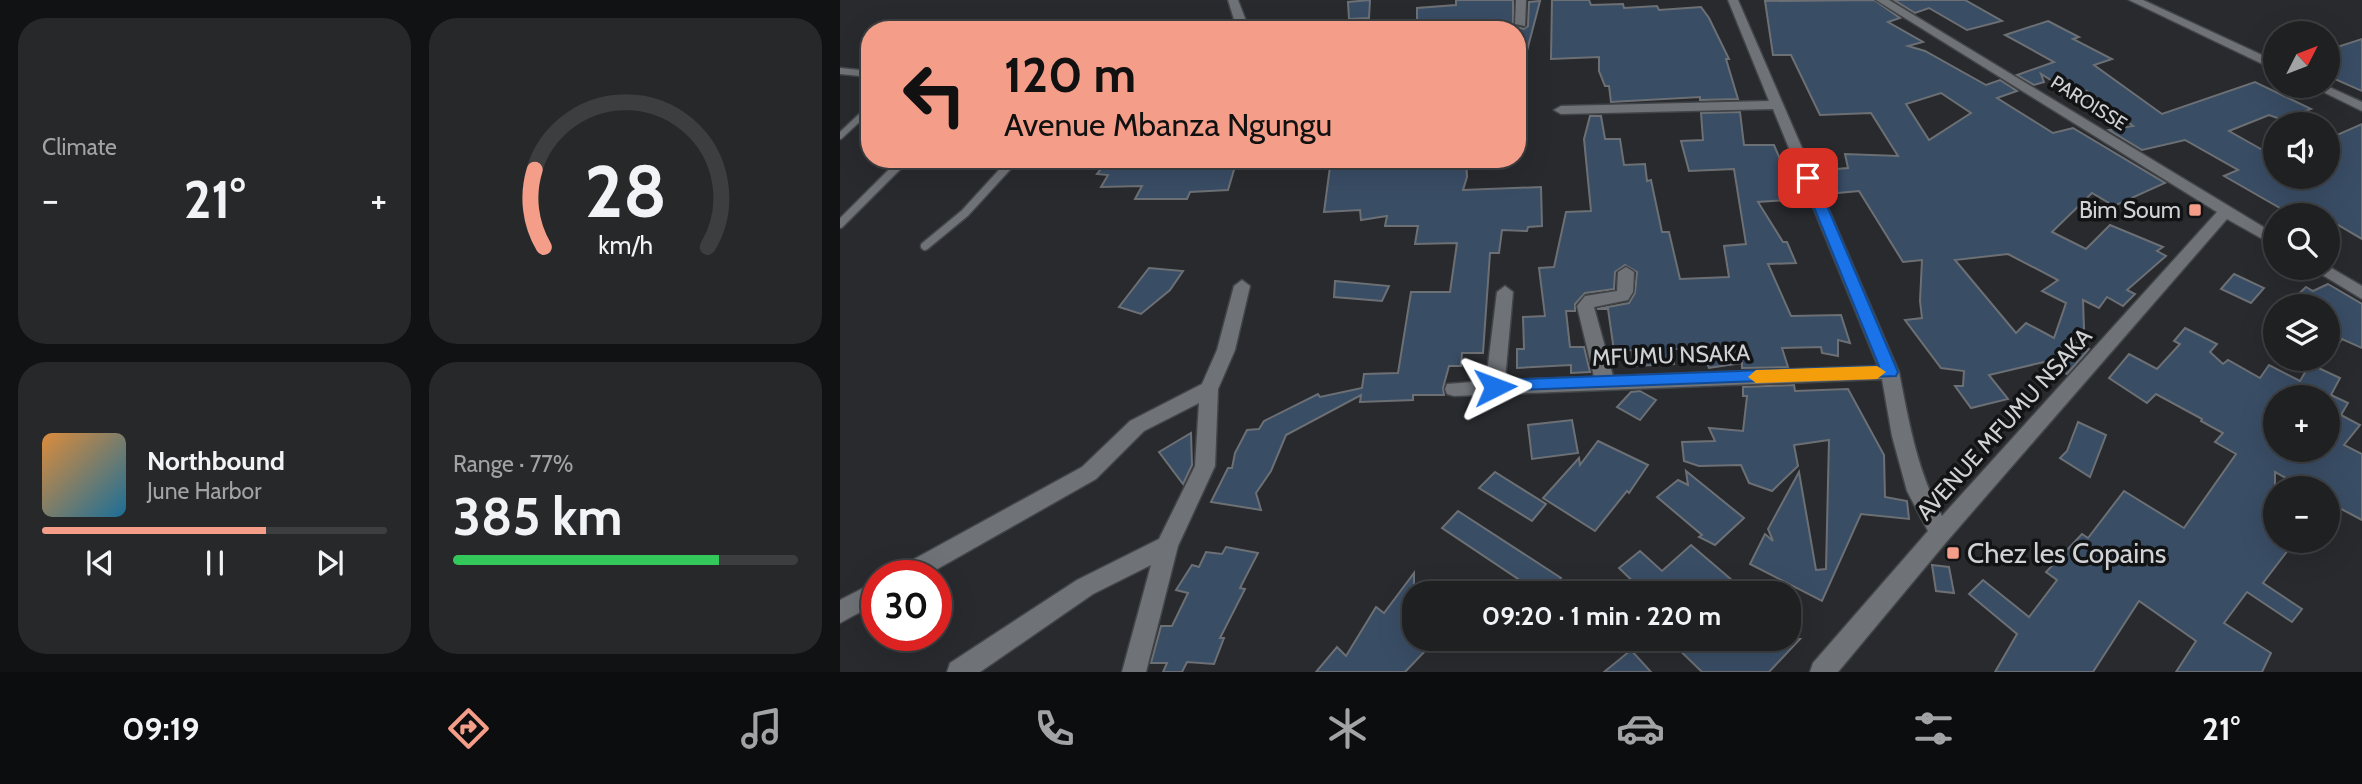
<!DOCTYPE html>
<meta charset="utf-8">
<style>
:root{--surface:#1e2022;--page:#26282a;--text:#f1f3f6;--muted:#a1a3a5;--line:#3c3e40;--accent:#f49e89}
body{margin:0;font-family:Cabin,sans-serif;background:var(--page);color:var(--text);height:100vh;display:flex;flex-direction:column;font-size:26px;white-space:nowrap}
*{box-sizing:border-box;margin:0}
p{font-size:23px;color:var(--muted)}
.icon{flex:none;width:38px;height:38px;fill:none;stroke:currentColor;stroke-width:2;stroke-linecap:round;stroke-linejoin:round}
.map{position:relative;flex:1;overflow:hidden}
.drawer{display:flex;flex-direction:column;gap:18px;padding:18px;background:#101213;width:840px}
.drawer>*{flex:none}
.guide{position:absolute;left:21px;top:21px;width:665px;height:147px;border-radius:28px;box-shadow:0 7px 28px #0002,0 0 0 2px var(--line);background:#f49e89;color:#111;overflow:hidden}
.needle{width:46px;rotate:48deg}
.controls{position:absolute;left:1423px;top:21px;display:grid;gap:14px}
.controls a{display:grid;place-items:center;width:77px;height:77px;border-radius:50%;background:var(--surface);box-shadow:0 7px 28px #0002,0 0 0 2px var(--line);font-size:35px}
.speed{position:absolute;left:21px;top:560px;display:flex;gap:14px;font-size:35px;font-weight:700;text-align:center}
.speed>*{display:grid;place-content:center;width:91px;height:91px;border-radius:50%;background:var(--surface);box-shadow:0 7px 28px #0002,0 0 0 2px var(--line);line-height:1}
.speed .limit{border:10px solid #d22;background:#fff;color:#111}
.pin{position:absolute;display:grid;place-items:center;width:60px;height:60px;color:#fff;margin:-30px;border-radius:14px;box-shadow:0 4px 10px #0006}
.me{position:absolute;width:77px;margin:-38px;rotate:87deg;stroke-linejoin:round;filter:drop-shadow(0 0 5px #0008)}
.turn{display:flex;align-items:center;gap:24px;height:147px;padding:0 28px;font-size:32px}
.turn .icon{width:91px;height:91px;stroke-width:2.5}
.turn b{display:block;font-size:49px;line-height:60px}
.big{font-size:52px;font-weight:700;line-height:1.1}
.drawer .widget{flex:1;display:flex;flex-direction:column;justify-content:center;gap:10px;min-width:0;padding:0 24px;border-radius:28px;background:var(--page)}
.drawer .dial{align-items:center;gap:0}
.dial svg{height:182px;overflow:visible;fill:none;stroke:var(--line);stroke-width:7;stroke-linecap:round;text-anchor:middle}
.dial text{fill:var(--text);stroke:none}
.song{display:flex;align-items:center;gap:21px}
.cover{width:84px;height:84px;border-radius:10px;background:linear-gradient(135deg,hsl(30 70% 55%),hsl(200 70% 35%))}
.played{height:7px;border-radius:4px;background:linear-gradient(90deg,var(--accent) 65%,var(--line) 65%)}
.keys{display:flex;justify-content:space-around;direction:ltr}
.heat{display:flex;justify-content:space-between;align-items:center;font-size:38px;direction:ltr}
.charge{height:10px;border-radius:5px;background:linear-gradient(90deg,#34c759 77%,var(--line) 0)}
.drawer .tiles{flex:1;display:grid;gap:18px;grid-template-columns:repeat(2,1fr)}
.trip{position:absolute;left:562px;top:581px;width:399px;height:70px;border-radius:28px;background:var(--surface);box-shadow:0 7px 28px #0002,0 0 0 2px var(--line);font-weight:700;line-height:70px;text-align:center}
.tabs{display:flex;height:112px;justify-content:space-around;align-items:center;background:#0c0d0e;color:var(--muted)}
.tabs .icon{width:49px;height:49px}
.tabs .current{color:var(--accent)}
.tabs b{font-size:32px;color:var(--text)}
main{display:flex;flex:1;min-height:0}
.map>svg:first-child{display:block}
.building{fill:#394d65;stroke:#6c7074;stroke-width:2;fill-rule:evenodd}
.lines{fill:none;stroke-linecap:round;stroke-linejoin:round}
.service-far1-casing{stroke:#424548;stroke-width:9}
.service-casing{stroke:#424548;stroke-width:11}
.minor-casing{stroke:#424548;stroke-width:3}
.service-far1{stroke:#6f7276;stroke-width:6}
.service{stroke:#6f7276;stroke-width:8}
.minor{fill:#6f7276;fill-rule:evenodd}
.route{fill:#1a73e8;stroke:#114b97;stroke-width:2}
.slow{fill:#f59e0b}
.poi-dot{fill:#f49e89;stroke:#121314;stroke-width:2.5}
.labels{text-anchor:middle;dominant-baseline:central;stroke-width:7;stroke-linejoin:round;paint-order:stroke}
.far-street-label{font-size:19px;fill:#d0d2d5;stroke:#121314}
.poi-label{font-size:23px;fill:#d0d2d5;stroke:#121314;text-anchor:end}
.street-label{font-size:23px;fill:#d0d2d5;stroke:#121314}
.near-poi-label{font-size:28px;fill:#d0d2d5;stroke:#121314;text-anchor:start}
</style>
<main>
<section class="drawer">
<div class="tiles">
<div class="widget"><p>Climate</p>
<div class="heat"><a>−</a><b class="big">21°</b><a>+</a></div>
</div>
<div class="widget dial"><svg viewBox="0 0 100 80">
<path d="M14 69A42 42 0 1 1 86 69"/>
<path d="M14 69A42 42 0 0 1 10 35" stroke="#f49e89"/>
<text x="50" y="56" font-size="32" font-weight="700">28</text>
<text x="50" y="72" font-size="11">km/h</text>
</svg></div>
<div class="widget">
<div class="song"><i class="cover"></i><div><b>Northbound</b><p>June Harbor</p></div></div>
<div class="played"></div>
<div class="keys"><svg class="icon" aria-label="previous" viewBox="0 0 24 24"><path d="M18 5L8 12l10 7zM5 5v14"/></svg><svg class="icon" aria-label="pause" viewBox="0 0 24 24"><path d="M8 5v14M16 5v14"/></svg><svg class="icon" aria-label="next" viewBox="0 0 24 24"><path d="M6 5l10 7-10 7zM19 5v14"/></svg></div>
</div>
<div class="widget"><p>Range · 77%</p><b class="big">385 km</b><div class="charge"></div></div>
</div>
</section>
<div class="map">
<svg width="1522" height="672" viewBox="0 0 1522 672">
<rect width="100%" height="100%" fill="#282a2e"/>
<!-- building -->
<g class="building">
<path d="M530,0L529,18L509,19L508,2Z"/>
<path d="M616,0H673V26L684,29L688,26L689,2L700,1L683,66L677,65V30H659L661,27L621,30L610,28V25L577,27V8L616,5Z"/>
<path d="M712,0H749L751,5L783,4L784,8L817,6L819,10L861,7L869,18L889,59H886L898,99L860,100V97L771,102L769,86H765L759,71V57L711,59Z"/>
<path d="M1034,0L1060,18L1048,22L1083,42L1068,46L1085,51L1146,85L1160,80L1177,91L1157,98L1213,133L1233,128L1325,183L1274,206L1252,193L1212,232L1246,249L1270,225L1323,247L1317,251L1326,256L1287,290L1295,294L1283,306L1267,297L1259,308L1243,300L1244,329L1234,342L1249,349L1227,374L1204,362L1149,375L1168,399L1131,408L1115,386H1123L1124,371L1101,368L1065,320L1082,318L1080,301L1082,260L1063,262L1019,191L998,193L982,170L1008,168L1005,154L1058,156L1031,113L980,115L951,55H933L925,1ZM1101,93L1131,113L1089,140L1066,104ZM1168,254L1218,280L1202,291L1226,303L1214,338L1186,323L1176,333L1115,260Z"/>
<path d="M1054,0H1125L1162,21L1127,30L1089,8L1075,13Z"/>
<path d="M1208,21L1239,37L1233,39L1272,59L1254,65L1322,114L1415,82L1471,109L1443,120L1429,115L1389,131L1435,157V177H1488V139L1522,124V239L1498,225L1488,230V215H1452L1384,176L1398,170L1345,140L1302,150L1269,130L1293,126L1247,91L1233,98L1221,91L1222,87L1201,74L1204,82L1194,85L1177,75L1214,62L1165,35Z"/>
<path d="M1522,39V91L1488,76V50Z"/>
<path d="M900,112L904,145H934L952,187H947L949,200L918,202L943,242H947L956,263L928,264L951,316L1001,315L1010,343L998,340V356L982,353L981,347L942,348L948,367L902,368V363L869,368L862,349H833L834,364L794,366L792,350L774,351L768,309H757L789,303L795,293L797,272L785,265L775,272L774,289L745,293L735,304V311H726L730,347H744L750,372L731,373V365L677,368V349H684L683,317L705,316L699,268L714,267L726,212L751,211L744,139L750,116H761L765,139H780L784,165L805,164L807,181L811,180L822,232H829L840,279L889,277L884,246L906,244L894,169L849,171L841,141L863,140L861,113Z"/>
<path d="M269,159H340L338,163L369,160L396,163L388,190L350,192L347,199H295L302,186L261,187L268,175L257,174Z"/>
<path d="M491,159H626L627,177L623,190L701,187L702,226L688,227L687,231L662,230L659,253H650L643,353H622L621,366H609L603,388L604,395H573V400L520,402L521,395L446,435L431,471L416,493L421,510L371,502L388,468H392L395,453L407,430L419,429L424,421L478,394L480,397L522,388L524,374L558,373L571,292H610L617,243L575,244L578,226H545L547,216L521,220L520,210L484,212Z"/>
<path d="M309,268L343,271L330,290L301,314L279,307Z"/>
<path d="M1394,274L1424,288L1411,303L1381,289Z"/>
<path d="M495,281L549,286L542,301L494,297Z"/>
<path d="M1488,284L1522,304V348L1502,339L1500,342L1488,336V306H1446L1466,287L1473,291Z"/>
<path d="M1345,328L1377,344L1370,352L1383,364L1388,360L1420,378L1429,365L1460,381L1470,364L1500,378L1491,395L1508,403L1501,415L1520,425L1504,445L1522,454V520L1488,502V488H1464L1435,472V541H1455L1423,583L1462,609L1452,622L1407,592L1384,623L1431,653L1422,672H1336L1356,641L1299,601L1253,672H1155L1177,634L1129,594L1143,580L1189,617L1217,580L1206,572L1242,534L1248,538L1284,491L1344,528L1396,454L1375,442L1383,433L1361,421L1362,419L1316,394L1307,403L1269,378L1289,354L1317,369L1340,344L1334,341ZM1435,397H1488V450H1435Z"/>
<path d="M954,385L955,391L1008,389L1044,455L1045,497L1067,501L1069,519L1021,514L982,601L910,564L925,534L933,541L928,529L959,472L976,570L986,569L989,440L954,445L958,466L932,491L909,483L901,465L859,466L844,461L842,442L875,441L869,428L903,431L907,396H903V387Z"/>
<path d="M800,391L816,400L800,420L777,407L791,392Z"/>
<path d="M732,420L738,453L692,459L688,425Z"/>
<path d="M1238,422L1266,435L1250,477L1220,458L1227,451Z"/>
<path d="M351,433L352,465L343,484L319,452Z"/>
<path d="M758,441L808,465L789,493L787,491L755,531L703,498L739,458L740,465Z"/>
<path d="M846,471L904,518L875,545L859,537L862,535L817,497L838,480L848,485Z"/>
<path d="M655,472L706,504L692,521L639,488Z"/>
<path d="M618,511L721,578L709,593H699L602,528Z"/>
<path d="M851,545L907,593H805L779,568L800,551L822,571Z"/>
<path d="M386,547L418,553L400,588L405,589L380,638H384L374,664L347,662L342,672H323L327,663H311L321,626H332L348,593L336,590L352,565L359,567L366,552L382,554Z"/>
<path d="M1092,565L1109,567L1114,593L1096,591Z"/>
<path d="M574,573V639H580L590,646L565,672H476L497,647L506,656L536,607L544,613Z"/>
<path d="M828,639H960L929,672H862Z"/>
<path d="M791,650L811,672H764Z"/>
</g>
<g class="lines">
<!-- service-far1 casing -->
<g class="service-far1-casing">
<g id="service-far1">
<path d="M0,71L30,74"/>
<path d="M0,136L30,108"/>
<path d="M56,168L65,159"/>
<path d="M167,168L175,159"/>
</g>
</g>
<!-- service casing -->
<g class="service-casing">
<g id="service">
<path d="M0,224L58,166"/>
<path d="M85,246L125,213L168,166"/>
</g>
</g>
<!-- minor casing -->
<g class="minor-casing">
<g id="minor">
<path d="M388,0H398L408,26L406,28L396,26Z"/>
<path d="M676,0H686L685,26L675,24Z"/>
<path d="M888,0H898L1059,372C1069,422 1077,471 1102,516L1377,212L1036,0H1049L1435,234V246L1387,219L1108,540L998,672H970L973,663L1088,531L1067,491L1052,436L1042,379L614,396L607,394L605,389L607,384L646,381L657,292L665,286L673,292L665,380L754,377L737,306L745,296L777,291L778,272L786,267L794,272L793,292L788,300L754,307L773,376L1038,366L933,109L721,114L714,110L721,106L929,101Z"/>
<path d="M1289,0H1303L1435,61V70Z"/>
<path d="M1471,86H1487L1522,102V111Z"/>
<path d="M1488,266L1522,286V299L1471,268Z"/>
<path d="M402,280L410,286L395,350L378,389L375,466L338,546L306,672H282L311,565L253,594L140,672H107L110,663L237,580L319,539L355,466L359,403L304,431L256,479L85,576H53L56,569L242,467L290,421L362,384L377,350L394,286Z"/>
<path d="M37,581V603L0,623V600Z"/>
</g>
</g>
<!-- service-far1 -->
<use href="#service-far1" class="service-far1"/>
<!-- service -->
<use href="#service" class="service"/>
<!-- minor -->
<use href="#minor" class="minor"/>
</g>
<!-- route -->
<path class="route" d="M968,174L975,178L1058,372L1056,376L649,391L646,387L649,382L655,380L1039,366L962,178Z"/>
<!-- slow -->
<path class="slow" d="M1037,366L1046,372L1037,379L916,383L908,377L916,370Z"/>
<!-- markers -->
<g class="poi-dot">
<rect x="1348" y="203" width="14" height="14" rx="3.5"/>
<rect x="1106" y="546" width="14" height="14" rx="3.5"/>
</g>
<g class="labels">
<!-- far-street labels -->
<g class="far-street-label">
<text transform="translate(1249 103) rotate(32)">PAROISSE</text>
</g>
<!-- poi labels -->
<g class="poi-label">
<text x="1341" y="210">Bim Soum</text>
</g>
<!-- street labels -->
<g class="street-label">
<text transform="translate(831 355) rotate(-2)">MFUMU NSAKA</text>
<text transform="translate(1164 424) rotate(-48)">AVENUE MFUMU NSAKA</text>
</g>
<!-- near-poi labels -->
<g class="near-poi-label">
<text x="1127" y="553">Chez les Copains</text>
</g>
</g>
</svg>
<div class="controls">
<a><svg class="needle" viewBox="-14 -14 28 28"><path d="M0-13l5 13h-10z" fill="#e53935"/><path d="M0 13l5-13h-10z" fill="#a1a3a5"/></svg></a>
<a><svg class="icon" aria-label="sound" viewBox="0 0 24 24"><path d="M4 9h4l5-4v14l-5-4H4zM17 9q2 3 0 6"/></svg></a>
<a><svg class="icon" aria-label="search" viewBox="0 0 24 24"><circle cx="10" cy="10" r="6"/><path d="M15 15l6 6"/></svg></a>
<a><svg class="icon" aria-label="layers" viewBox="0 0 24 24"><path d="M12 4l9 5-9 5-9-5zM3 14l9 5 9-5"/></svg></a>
<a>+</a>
<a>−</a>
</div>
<div class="speed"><div class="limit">30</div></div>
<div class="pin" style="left:968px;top:178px;background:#d93025"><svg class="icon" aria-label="arrive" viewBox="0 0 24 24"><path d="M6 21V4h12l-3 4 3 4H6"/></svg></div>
<svg class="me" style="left:655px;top:387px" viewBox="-20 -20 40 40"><path d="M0-17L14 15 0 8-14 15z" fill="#1a73e8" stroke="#fff" stroke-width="4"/></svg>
<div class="trip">09:20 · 1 min · 220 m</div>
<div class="guide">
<div class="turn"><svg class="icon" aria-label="left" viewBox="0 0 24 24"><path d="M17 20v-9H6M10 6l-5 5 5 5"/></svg><div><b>120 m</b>Avenue Mbanza Ngungu</div></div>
</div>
</div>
</main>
<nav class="tabs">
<b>09:19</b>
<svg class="icon current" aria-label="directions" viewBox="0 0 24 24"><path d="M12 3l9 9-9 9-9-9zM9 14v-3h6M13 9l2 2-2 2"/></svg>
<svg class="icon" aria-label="music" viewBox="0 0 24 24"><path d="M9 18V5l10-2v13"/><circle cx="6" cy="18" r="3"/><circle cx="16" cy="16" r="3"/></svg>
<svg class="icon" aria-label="phone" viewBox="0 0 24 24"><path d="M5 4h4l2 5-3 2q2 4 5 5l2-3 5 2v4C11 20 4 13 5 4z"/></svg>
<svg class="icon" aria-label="climate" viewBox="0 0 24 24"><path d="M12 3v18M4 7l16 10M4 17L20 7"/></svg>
<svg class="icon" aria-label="car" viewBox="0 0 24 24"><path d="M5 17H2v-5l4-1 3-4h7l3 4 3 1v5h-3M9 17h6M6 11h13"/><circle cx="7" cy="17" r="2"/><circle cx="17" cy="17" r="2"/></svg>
<svg class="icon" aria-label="filters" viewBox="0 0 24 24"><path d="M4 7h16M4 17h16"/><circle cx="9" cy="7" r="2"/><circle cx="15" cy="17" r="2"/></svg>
<b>21°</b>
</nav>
